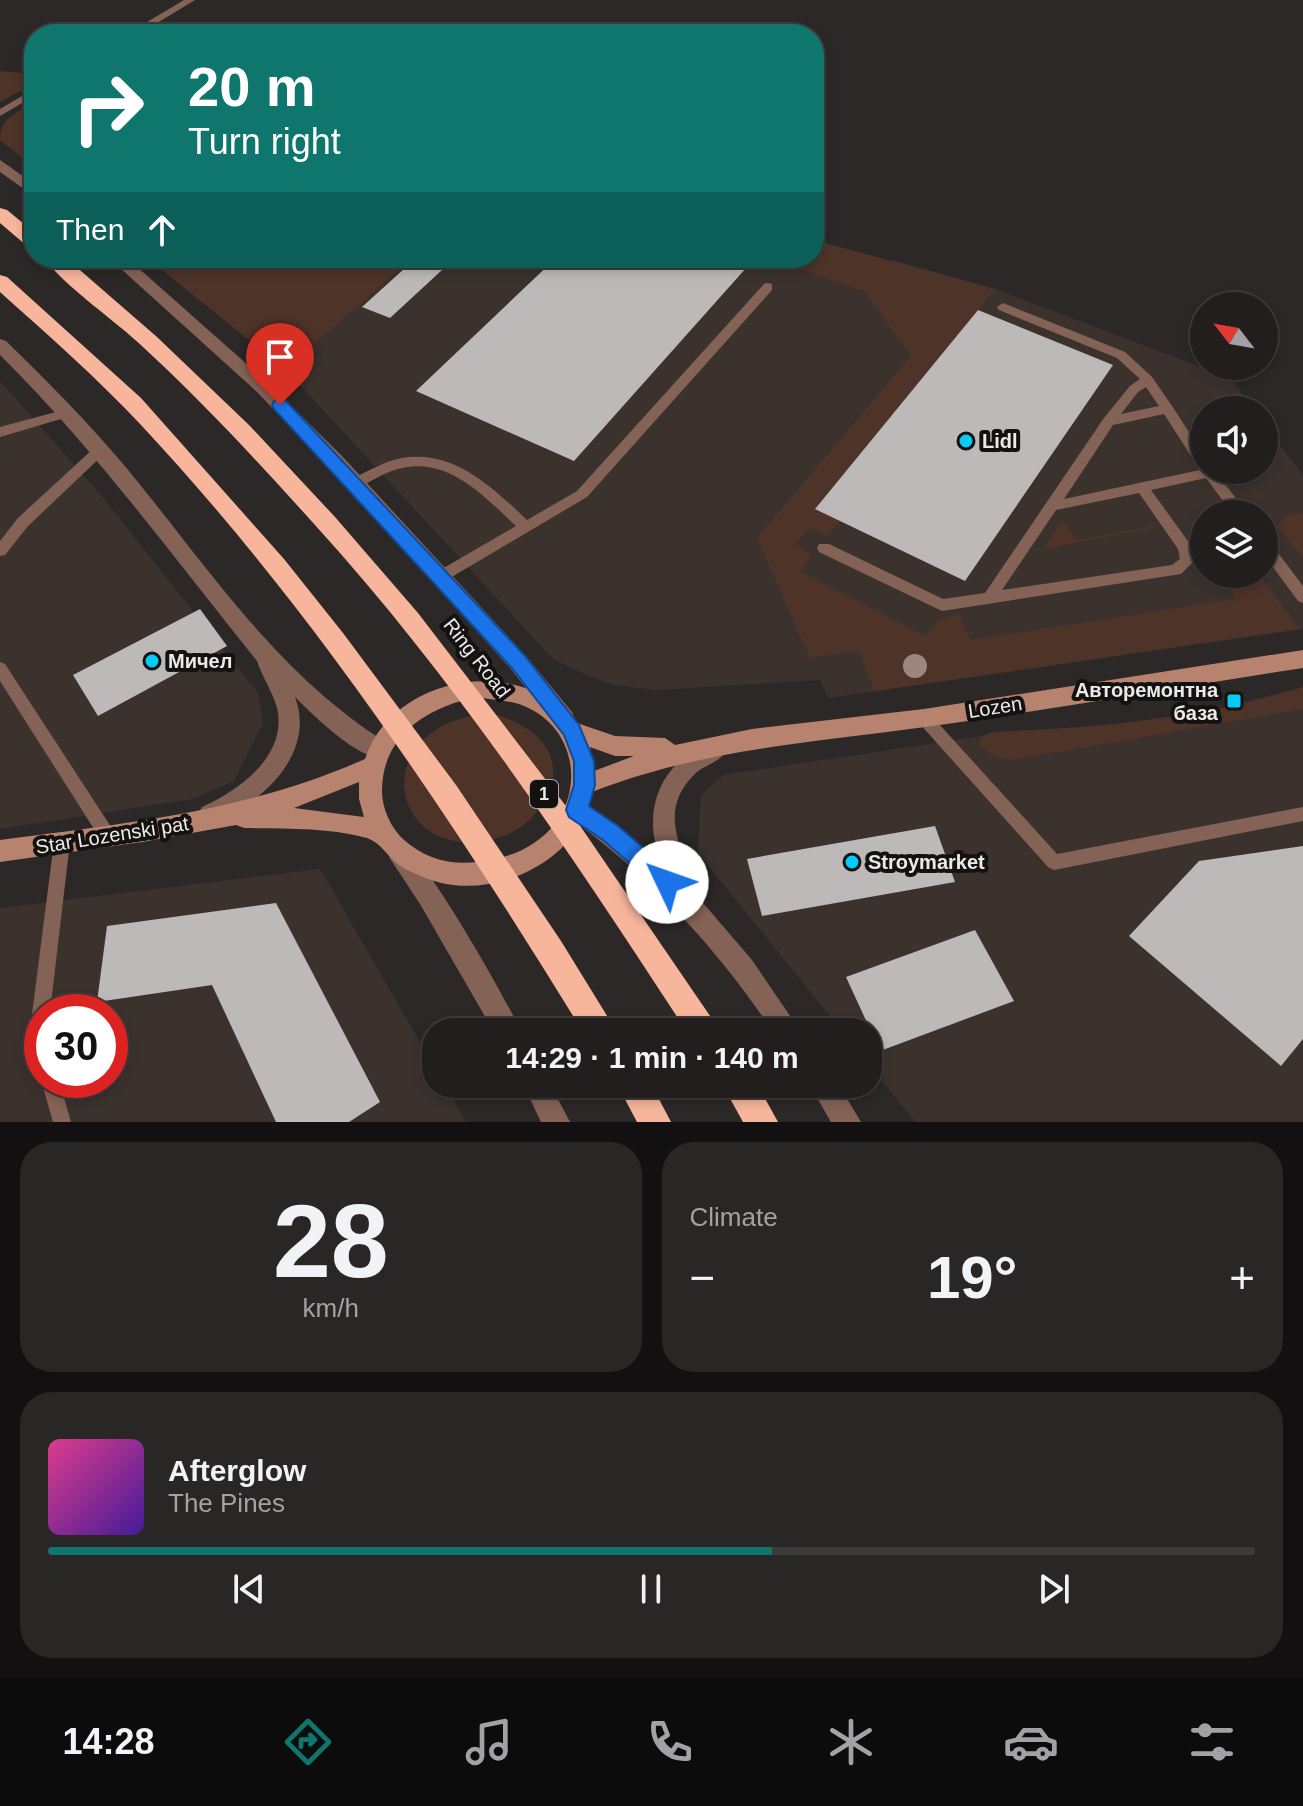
<!DOCTYPE html>
<meta charset="utf-8">
<style>
:root{--surface:#211e1d;--page:#292726;--text:#f1f3f6;--muted:#a2a2a4;--line:#3e3c3b;--accent:#0f766e}
body{margin:0;font-family:Helvetica,sans-serif;background:var(--page);color:var(--text);height:100vh;display:flex;flex-direction:column;font-size:30px;white-space:nowrap}
*{box-sizing:border-box;margin:0}
p{font-size:26px;color:var(--muted)}
.icon{flex:none;width:44px;height:44px;fill:none;stroke:currentColor;stroke-width:2;stroke-linecap:round;stroke-linejoin:round}
.map{position:relative;height:1122px;overflow:hidden}
.details{display:flex;flex-direction:column;gap:20px;padding:20px;background:#121010;flex:1}
.details>*{flex:none}
.guide{position:absolute;left:24px;top:24px;width:800px;height:244px;border-radius:32px;box-shadow:0 4px 12px #0003,0 0 0 2px var(--line);background:#0f766e;color:#fff;overflow:hidden}
.needle{width:52px;rotate:301deg}
.fabs{position:absolute;left:1190px;top:292px;display:grid;gap:16px}
.fabs a{display:grid;place-items:center;width:88px;height:88px;border-radius:50%;background:var(--surface);box-shadow:0 4px 12px #0003,0 0 0 2px var(--line);font-size:40px}
.speed{position:absolute;left:24px;top:994px;display:flex;gap:16px;font-size:40px;font-weight:700;text-align:center}
.speed>*{display:grid;place-content:center;width:104px;height:104px;border-radius:50%;background:var(--surface);box-shadow:0 4px 12px #0003,0 0 0 2px var(--line);line-height:1}
.speed .limit{border:12px solid #d22;background:#fff;color:#111}
.pin{position:absolute;display:grid;place-items:center;width:68px;height:68px;color:#fff;margin:-82px -34px;border-radius:50% 50% 50% 0;rotate:-45deg;box-shadow:0 0 8px #0007}
.pin .icon{rotate:45deg}
.me{position:absolute;width:88px;margin:-44px;rotate:312deg;stroke-linejoin:round;filter:drop-shadow(0 0 6px #0008)}
.turn{display:flex;align-items:center;gap:28px;height:168px;padding:0 32px;font-size:36px}
.turn .icon{width:104px;height:104px;stroke-width:2.5}
.turn b{display:block;font-size:56px;line-height:68px}
.then{display:flex;align-items:center;height:76px;padding:0 32px;background:#0003;gap:16px;font-size:30px}
.big{font-size:60px;font-weight:800;line-height:1.1}
.details .tile{flex:1;display:flex;flex-direction:column;justify-content:center;gap:12px;min-width:0;padding:0 28px;border-radius:32px;background:var(--page)}
.details .dial{align-items:center;gap:0}
.dial b{font-size:104px;line-height:1}
.song{display:flex;align-items:center;gap:24px}
.cover{width:96px;height:96px;border-radius:12px;background:linear-gradient(135deg,hsl(330 70% 55%),hsl(260 70% 35%))}
.played{height:8px;border-radius:4px;background:linear-gradient(90deg,var(--accent) 60%,var(--line) 60%)}
.keys{display:flex;justify-content:space-around;direction:ltr}
.heat{display:flex;justify-content:space-between;align-items:center;font-size:44px;direction:ltr}
.details .tiles{flex:1;display:grid;gap:20px;grid-template-columns:1fr 1fr}
.tile:last-child{grid-column:span 2}
.trip{position:absolute;left:422px;top:1018px;width:460px;height:80px;border-radius:32px;background:var(--surface);box-shadow:0 4px 12px #0003,0 0 0 2px var(--line);font-weight:800;line-height:80px;text-align:center}
.dock{display:flex;height:128px;justify-content:space-around;align-items:center;background:#0d0c0c;color:var(--muted)}
.dock .icon{width:56px;height:56px}
.dock .current{color:var(--accent)}
.dock b{font-size:36px;color:var(--text)}
.map>svg:first-child{display:block}
.built{fill:#3b322e;fill-rule:evenodd}
.green{fill:#4e3328}
.building{fill:#bdb9b8}
.lines{fill:none;stroke-linecap:round;stroke-linejoin:round}
.lane{fill:#846356;fill-rule:evenodd}
.street{fill:#846356;fill-rule:evenodd}
.secondary{fill:#b7826e;fill-rule:evenodd}
.highway{fill:#f7b69c;fill-rule:evenodd}
.tree{fill:#9c877e}
.route{fill:#1a73e8;stroke:#114b97;stroke-width:2}
.poi-dot{fill:#05cbf9;stroke:#131211;stroke-width:3}
.labels{text-anchor:middle;dominant-baseline:central;stroke-width:8;stroke-linejoin:round;paint-order:stroke}
.shield{fill:#131211;stroke:#aba9a8;stroke-width:2}
.shield-label{font-size:18px;font-weight:bold;fill:#eceae9}
.poi-label{font-size:20px;font-weight:bold;fill:#eceae9;stroke:#131211;text-anchor:start}
.street-label{font-size:20px;fill:#eceae9;stroke:#131211}
</style>
<div class="map">
<svg width="1303" height="1122" viewBox="0 0 1303 1122">
<rect width="100%" height="100%" fill="#2c2827"/>
<!-- built -->
<g class="built">
<path d="M412,258H767L865,292L893,260L995,289L1230,378L1254,410H1204V470H1264V423L1303,476V629L828,698L820,680L656,690L614,685L584,674L553,659L286,370ZM1204,514H1264V574H1204Z"/>
<path d="M0,381L100,494L258,693L263,723L234,781L192,799L0,829Z"/>
<path d="M1303,687V1122H915L868,1063V1032H843L698,853L701,795L723,775L982,736L992,732L1098,726L1206,712Z"/>
<path d="M320,869L436,1070V1084H444L466,1122H0V908ZM42,1012H110V1080H42Z"/>
</g>
<!-- green -->
<g class="green">
<path d="M0,71L34,74V83L0,102Z"/>
<path d="M34,103V167L0,140C0,118 17,113 34,103Z"/>
<path d="M814,240L995,289L815,508L840,521L827,536L809,528L795,544L813,555L800,571L925,636L939,619L960,615L970,640L1236,599L1218,575L1258,574L1300,629L875,691L858,650L810,658L757,538L911,356L865,292L767,258H814Z"/>
<path d="M147,258H412L286,370Z"/>
<path d="M1303,513V557L1277,527L1284,516Z"/>
<path d="M1063,520L1076,540L1152,526L1154,528L1043,549Z"/>
<path d="M1303,687V709L1011,760L992,755L979,746L982,736L992,732C1096,728 1203,719 1303,687Z"/>
<path d="M489,713C526,721 568,748 548,793C538,816 519,833 494,839C388,865 363,725 489,713Z"/>
</g>
<!-- building -->
<g class="building">
<path d="M556,258H755L574,461L416,391Z"/>
<path d="M415,259L442,270L390,318L362,307Z"/>
<path d="M978,310L1113,365L965,581L815,509Z"/>
<path d="M200,609L227,646L98,716L73,675Z"/>
<path d="M935,826L955,882L762,916L747,859Z"/>
<path d="M1303,846V1039L1281,1066L1129,936L1199,861Z"/>
<path d="M276,903L380,1102L349,1122H276L212,985L97,1002L107,926Z"/>
<path d="M975,930L1014,1001L880,1051L846,977Z"/>
</g>
<g class="lines">
<!-- lane -->
<g class="lane">
<path d="M184,0H195L139,34H127Z"/>
<path d="M34,89V96L0,116V109Z"/>
<path d="M768,283L772,284V290L587,497L445,581H435L433,577L435,573L516,526C485,497 449,457 402,468C385,471 371,483 355,488L348,483L350,480C367,472 384,461 402,458C454,449 493,488 527,520L577,491L764,284Z"/>
<path d="M1003,303L1125,352L1152,377L1172,406L1204,455V470H1214L1245,510L1247,514H1233L1206,478L1151,490L1190,544L1194,561L1181,574L942,611L819,552L817,548L819,544H829L943,599L985,593L1104,418L1130,386L1140,379L1117,358L999,310L997,307ZM1146,387L1159,406L1121,414L1138,392ZM1164,414L1200,470L1064,499L1113,425ZM1139,493L1178,549L1180,559L1172,565L1002,590L1056,510Z"/>
<path d="M67,409L71,410L73,413L71,416L0,437V427Z"/>
<path d="M100,445L107,450L105,453L28,526L5,555L0,556V541L18,518L95,447Z"/>
<path d="M1264,540L1269,541L1303,586V603L1298,601L1264,555Z"/>
<path d="M0,662L5,664L113,830L115,835L113,840L107,842L101,840L0,681Z"/>
<path d="M924,712L929,713L1057,854L1303,807V821L1054,870L1048,867L919,723L916,718L919,713Z"/>
<path d="M62,835L68,837L70,842L50,1012H42V1062L36,1059L29,1038L54,842L56,837Z"/>
<path d="M42,1077V1080H59L71,1122H53L41,1080Z"/>
</g>
<!-- street -->
<g class="street">
<path d="M0,160L34,184V196L0,172Z"/>
<path d="M109,258H127L268,383L342,456L526,656L572,712L575,719L572,726L564,728L556,726L510,668L328,466L256,391Z"/>
<path d="M0,339L6,341C47,381 87,421 124,465C207,565 275,673 387,743L390,750L387,757C363,765 312,714 295,697C317,755 259,806 210,824L202,821L198,814L202,807C239,790 288,756 277,708C273,692 262,677 257,661C173,557 95,449 0,355Z"/>
<path d="M715,740L723,743L726,750C721,762 707,764 697,772C655,810 682,851 700,892L698,897L752,960L801,1032H773C717,948 651,877 569,817L565,810L569,803L577,800L585,803L661,862C640,809 661,760 715,740Z"/>
<path d="M399,841C421,849 509,1003 521,1032H494L420,904L391,860L387,852L391,844Z"/>
<path d="M523,1084H550L570,1122H541Z"/>
<path d="M809,1084H838L861,1122H831Z"/>
</g>
<!-- secondary -->
<path class="secondary" d="M1303,650V668C1177,687 1051,710 925,727C809,743 702,749 592,792C588,803 585,817 579,827C548,876 474,901 421,876C414,873 406,870 399,865C387,856 381,843 367,838C327,827 285,829 244,828L236,825L142,842L0,862V840C128,823 245,812 365,759C389,686 488,660 550,700C561,707 570,712 577,723L615,736L665,738L675,745L752,729L924,709ZM476,697C491,700 510,700 524,706C583,730 587,809 534,843C516,855 499,859 477,862C449,865 426,859 404,840C391,828 382,809 382,791C382,736 426,708 476,697ZM590,747L615,756H634L594,771ZM359,782V799L364,817L294,808Z"/>
<!-- highway -->
<g class="highway">
<path d="M0,208L7,210L34,232V248L27,246L0,223Z"/>
<path d="M44,258H66L157,337L249,425L335,517L418,613L572,814L721,1032H687C573,857 456,680 315,525C260,464 204,403 143,347C116,321 65,287 44,258Z"/>
<path d="M0,275L7,277L141,398L284,559L343,633L456,785L561,941L617,1032H583C452,819 312,608 141,425C97,378 48,335 0,292Z"/>
<path d="M617,1084H651L671,1122H637Z"/>
<path d="M722,1084H757L778,1122H743Z"/>
</g>
</g>
<!-- trees -->
<circle class="tree" cx="915" cy="666" r="12"/>
<!-- route -->
<path class="route" d="M280,400L286,401L525,656L579,725L594,761L595,785L589,806L618,826L675,875L678,882L675,889L667,892L659,889L603,840L569,817L566,810L574,785V761L564,735L511,667L274,409L272,405L274,401Z"/>
<!-- markers -->
<g class="poi-dot">
<circle cx="966" cy="441" r="8"/>
<circle cx="152" cy="661" r="8"/>
<rect x="1226" y="693" width="16" height="16" rx="4"/>
<circle cx="852" cy="862" r="8"/>
</g>
<g class="labels">
<!-- shield labels -->
<rect class="shield" x="530" y="780" width="28" height="28" rx="6"/>
<g class="shield-label">
<text x="544" y="794">1</text>
</g>
<!-- poi labels -->
<g class="poi-label">
<text x="982" y="441">Lidl</text>
<text x="168" y="661">Мичел</text>
<text x="1218" y="690" text-anchor="end">Авторемонтна<tspan x="1218" dy="23">база</tspan></text>
<text x="868" y="862">Stroymarket</text>
</g>
<!-- street labels -->
<g class="street-label">
<text transform="translate(477 658) rotate(52)">Ring Road</text>
<text transform="translate(995 707) rotate(-9)">Lozen</text>
<text transform="translate(112 835) rotate(-9)">Star Lozenski pat</text>
</g>
</g>
</svg>
<div class="fabs">
<a><svg class="needle" viewBox="-14 -14 28 28"><path d="M0-13l5 13h-10z" fill="#e53935"/><path d="M0 13l5-13h-10z" fill="#a2a2a4"/></svg></a>
<a><svg class="icon" aria-label="sound" viewBox="0 0 24 24"><path d="M4 9h4l5-4v14l-5-4H4zM17 9q2 3 0 6"/></svg></a>
<a><svg class="icon" aria-label="layers" viewBox="0 0 24 24"><path d="M12 4l9 5-9 5-9-5zM3 14l9 5 9-5"/></svg></a>
</div>
<div class="speed"><div class="limit">30</div></div>
<div class="pin" style="left:280px;top:405px;background:#d93025"><svg class="icon" aria-label="arrive" viewBox="0 0 24 24"><path d="M6 21V4h12l-3 4 3 4H6"/></svg></div>
<svg class="me" style="left:667px;top:882px" viewBox="-20 -20 40 40"><circle r="19" fill="#fff"/><path d="M0-13L10 11 0 6-10 11z" fill="#1a73e8"/></svg>
<div class="trip">14:29 · 1 min · 140 m</div>
<div class="guide">
<div class="turn"><svg class="icon" aria-label="right" viewBox="0 0 24 24"><path d="M7 20v-9h11M14 6l5 5-5 5"/></svg><div><b>20 m</b>Turn right</div></div>
<div class="then">Then<svg class="icon" aria-label="ahead" viewBox="0 0 24 24"><path d="M12 20V5M6 11l6-6 6 6"/></svg></div>
</div>
</div>
<section class="details">
<div class="tiles">
<div class="tile dial"><b>28</b><p>km/h</p></div>
<div class="tile"><p>Climate</p>
<div class="heat"><a>−</a><b class="big">19°</b><a>+</a></div>
</div>
<div class="tile">
<div class="song"><i class="cover"></i><div><b>Afterglow</b><p>The Pines</p></div></div>
<div class="played"></div>
<div class="keys"><svg class="icon" aria-label="previous" viewBox="0 0 24 24"><path d="M18 5L8 12l10 7zM5 5v14"/></svg><svg class="icon" aria-label="pause" viewBox="0 0 24 24"><path d="M8 5v14M16 5v14"/></svg><svg class="icon" aria-label="next" viewBox="0 0 24 24"><path d="M6 5l10 7-10 7zM19 5v14"/></svg></div>
</div>
</div>
</section>
<nav class="dock">
<b>14:28</b>
<svg class="icon current" aria-label="directions" viewBox="0 0 24 24"><path d="M12 3l9 9-9 9-9-9zM9 14v-3h6M13 9l2 2-2 2"/></svg>
<svg class="icon" aria-label="music" viewBox="0 0 24 24"><path d="M9 18V5l10-2v13"/><circle cx="6" cy="18" r="3"/><circle cx="16" cy="16" r="3"/></svg>
<svg class="icon" aria-label="phone" viewBox="0 0 24 24"><path d="M5 4h4l2 5-3 2q2 4 5 5l2-3 5 2v4C11 20 4 13 5 4z"/></svg>
<svg class="icon" aria-label="climate" viewBox="0 0 24 24"><path d="M12 3v18M4 7l16 10M4 17L20 7"/></svg>
<svg class="icon" aria-label="car" viewBox="0 0 24 24"><path d="M5 17H2v-5l4-1 3-4h7l3 4 3 1v5h-3M9 17h6M6 11h13"/><circle cx="7" cy="17" r="2"/><circle cx="17" cy="17" r="2"/></svg>
<svg class="icon" aria-label="filters" viewBox="0 0 24 24"><path d="M4 7h16M4 17h16"/><circle cx="9" cy="7" r="2"/><circle cx="15" cy="17" r="2"/></svg>
</nav>
